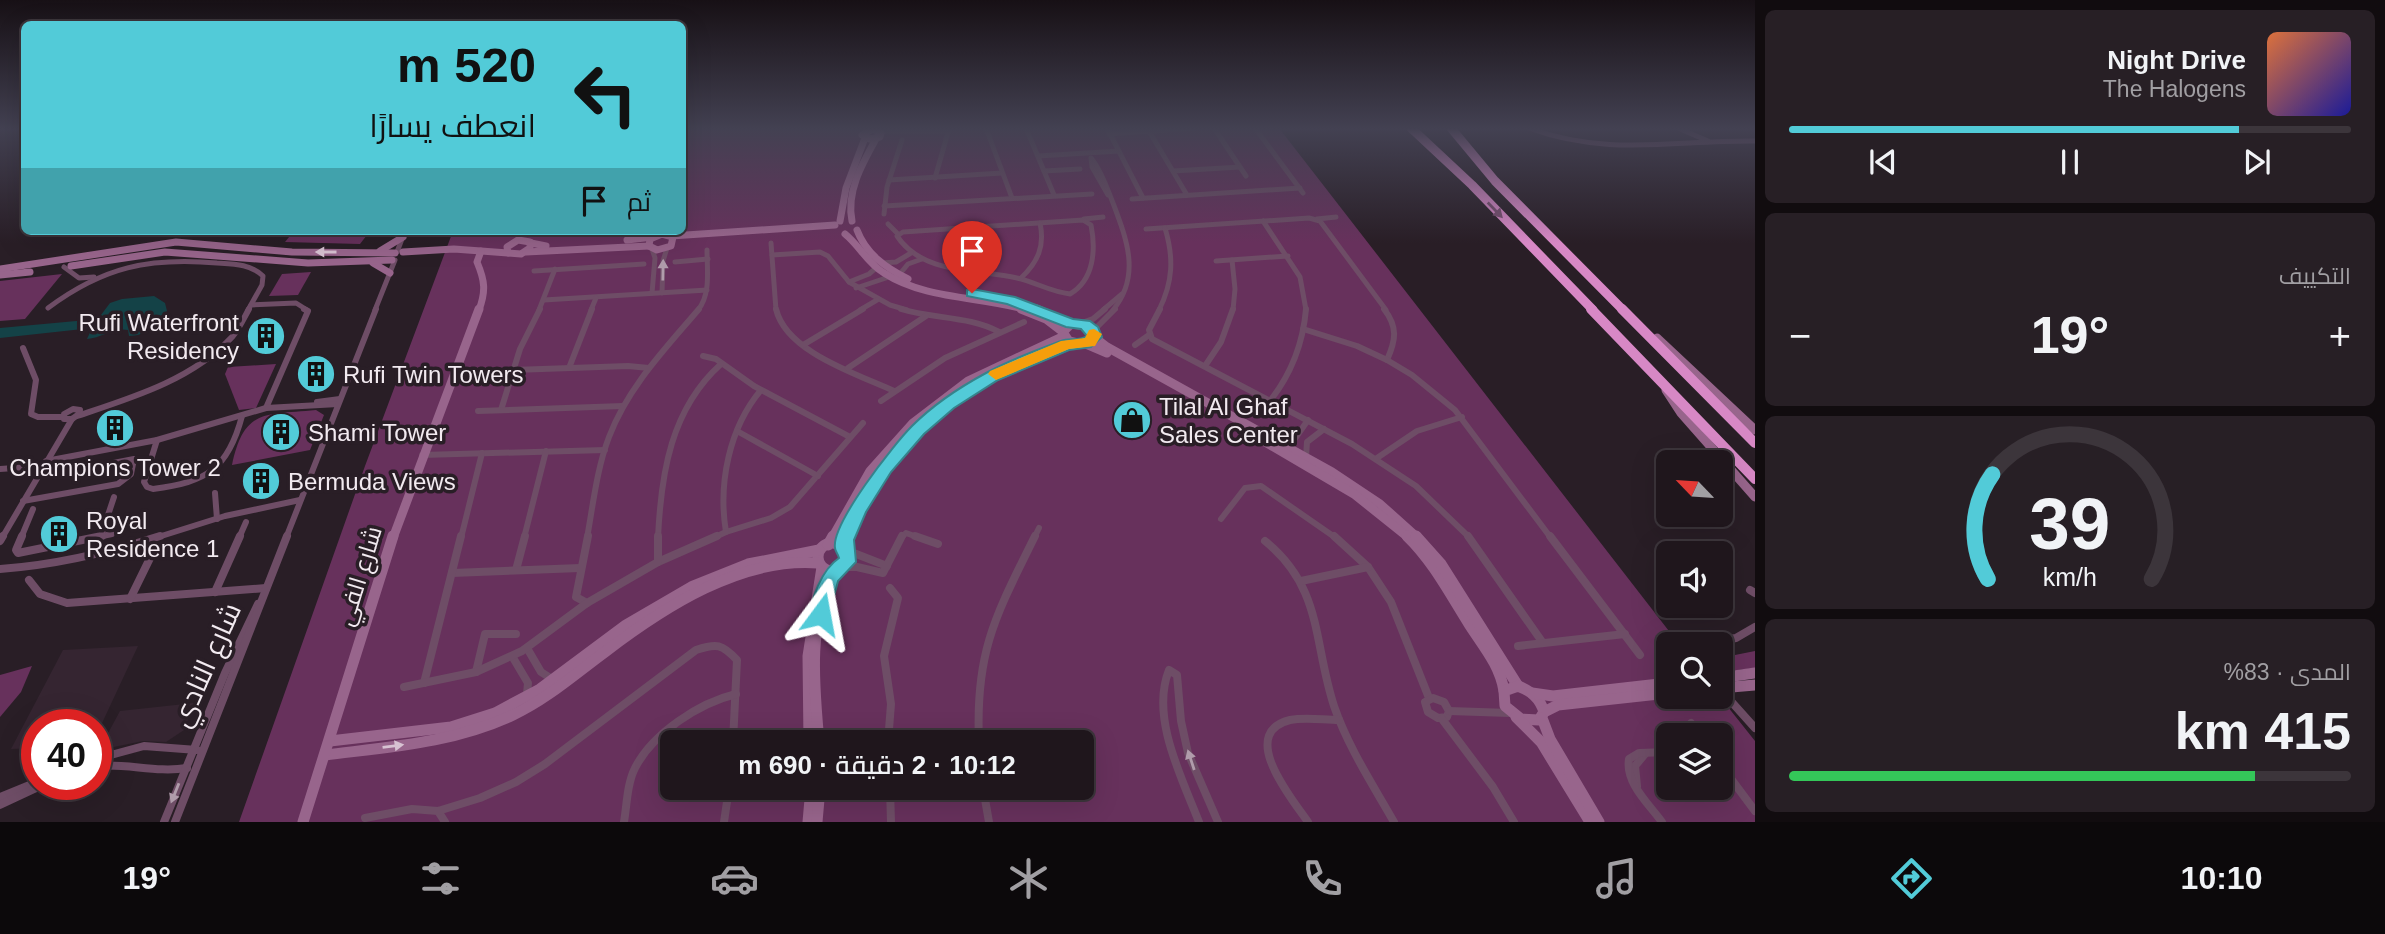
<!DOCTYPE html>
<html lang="ar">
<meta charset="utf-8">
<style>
:root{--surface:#1f161c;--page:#271f25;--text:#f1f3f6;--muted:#a19fa3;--line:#3c353b;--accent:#52cbd8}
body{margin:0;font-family:Helvetica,Cairo,sans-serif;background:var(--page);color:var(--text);direction:rtl;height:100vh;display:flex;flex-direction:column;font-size:26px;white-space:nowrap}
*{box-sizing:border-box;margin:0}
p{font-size:23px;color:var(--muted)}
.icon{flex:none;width:38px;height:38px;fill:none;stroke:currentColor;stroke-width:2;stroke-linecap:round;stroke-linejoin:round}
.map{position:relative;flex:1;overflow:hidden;direction:ltr}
.sheet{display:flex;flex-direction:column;gap:10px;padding:10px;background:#110c0f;width:630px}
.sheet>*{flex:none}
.hud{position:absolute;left:21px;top:21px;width:665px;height:214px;border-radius:10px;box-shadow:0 7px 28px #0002,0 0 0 2px var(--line);direction:rtl;background:#52cbd8;color:#111;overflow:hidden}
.needle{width:46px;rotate:295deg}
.buttons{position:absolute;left:1656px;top:450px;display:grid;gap:14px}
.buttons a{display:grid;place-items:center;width:77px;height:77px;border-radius:10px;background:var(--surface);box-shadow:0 7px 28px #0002,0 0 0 2px var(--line);font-size:35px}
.speed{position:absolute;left:21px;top:709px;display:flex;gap:14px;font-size:35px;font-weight:700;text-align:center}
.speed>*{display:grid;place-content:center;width:91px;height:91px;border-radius:50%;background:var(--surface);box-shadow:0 7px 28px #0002,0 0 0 2px var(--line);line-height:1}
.speed .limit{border:10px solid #d22;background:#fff;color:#111}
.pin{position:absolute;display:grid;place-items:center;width:60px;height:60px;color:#fff;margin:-72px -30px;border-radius:50% 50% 50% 0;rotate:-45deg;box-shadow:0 0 7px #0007}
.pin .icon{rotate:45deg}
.me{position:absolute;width:77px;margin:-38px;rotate:13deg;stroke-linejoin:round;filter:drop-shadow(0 0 5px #0008)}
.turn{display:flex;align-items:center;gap:24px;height:147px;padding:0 35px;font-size:32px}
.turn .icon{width:91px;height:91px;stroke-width:2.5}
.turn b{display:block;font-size:49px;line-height:60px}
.then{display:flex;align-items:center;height:66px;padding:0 35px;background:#0003;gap:14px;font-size:26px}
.big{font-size:52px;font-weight:600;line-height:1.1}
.sheet .card{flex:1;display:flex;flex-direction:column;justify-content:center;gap:10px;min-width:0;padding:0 24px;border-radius:10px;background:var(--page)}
.sheet .dial{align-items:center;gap:0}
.dial svg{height:182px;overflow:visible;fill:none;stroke:var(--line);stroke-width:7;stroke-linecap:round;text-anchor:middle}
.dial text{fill:var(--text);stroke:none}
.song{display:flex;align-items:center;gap:21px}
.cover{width:84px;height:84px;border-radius:10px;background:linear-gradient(135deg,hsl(20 70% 55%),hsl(240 70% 35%))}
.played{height:7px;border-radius:4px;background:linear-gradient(90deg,var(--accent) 80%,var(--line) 80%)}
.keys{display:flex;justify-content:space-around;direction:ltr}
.heat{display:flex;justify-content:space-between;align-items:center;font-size:38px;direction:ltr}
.charge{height:10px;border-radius:5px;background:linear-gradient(90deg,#34c759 83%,var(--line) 0)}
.trip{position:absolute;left:660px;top:730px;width:434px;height:70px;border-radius:10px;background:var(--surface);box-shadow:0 7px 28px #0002,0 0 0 2px var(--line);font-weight:600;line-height:70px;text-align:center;direction:rtl}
.tabs{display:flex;height:112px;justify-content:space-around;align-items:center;background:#0c090b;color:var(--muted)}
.tabs .icon{width:49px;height:49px}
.tabs .current{color:var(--accent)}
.tabs b{font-size:32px;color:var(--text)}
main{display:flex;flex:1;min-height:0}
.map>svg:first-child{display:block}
.built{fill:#352531}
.green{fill:#67315c;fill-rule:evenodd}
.water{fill:#144247}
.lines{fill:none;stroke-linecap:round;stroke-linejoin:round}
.street-far2{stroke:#6e4d66;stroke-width:5}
.street-far1{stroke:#6e4d66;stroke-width:6}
.street{stroke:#6e4d66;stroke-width:8}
.secondary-far2{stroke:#98658c;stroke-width:7}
.secondary-far1{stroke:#98658c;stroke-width:9}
.secondary{stroke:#98658c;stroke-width:11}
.highway-far1{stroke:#d788c5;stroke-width:9}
.highway{stroke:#d788c5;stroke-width:10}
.oneway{fill:#774e6e}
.oneway2{fill:#d7c2d2}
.oneway3{fill:#b09cab}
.route{fill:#52cbd8;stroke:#35848c;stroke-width:2}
.slow{fill:#f59e0b}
.labels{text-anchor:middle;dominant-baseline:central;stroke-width:7;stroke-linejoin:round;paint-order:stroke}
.poi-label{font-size:24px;fill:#f2eaf0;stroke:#291e26;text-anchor:start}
.street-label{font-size:24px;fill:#f2eaf0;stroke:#291e26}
.near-street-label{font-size:28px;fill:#f2eaf0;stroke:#291e26}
</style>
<main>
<section class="sheet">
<div class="card">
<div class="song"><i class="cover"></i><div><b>Night Drive</b><p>The Halogens</p></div></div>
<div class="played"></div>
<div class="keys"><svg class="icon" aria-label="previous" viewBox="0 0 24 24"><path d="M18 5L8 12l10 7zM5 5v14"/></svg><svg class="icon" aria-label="pause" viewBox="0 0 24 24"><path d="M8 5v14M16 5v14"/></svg><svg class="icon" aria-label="next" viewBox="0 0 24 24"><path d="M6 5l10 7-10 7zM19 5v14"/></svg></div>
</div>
<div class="card"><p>التكييف</p>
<div class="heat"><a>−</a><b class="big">19°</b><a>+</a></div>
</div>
<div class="card dial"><svg viewBox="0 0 100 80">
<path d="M14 69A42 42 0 1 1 86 69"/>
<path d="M14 69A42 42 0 0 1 16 23" stroke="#52cbd8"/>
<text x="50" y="56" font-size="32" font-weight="700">39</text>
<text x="50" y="72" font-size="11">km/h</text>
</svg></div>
<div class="card"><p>المدى · 83%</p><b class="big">415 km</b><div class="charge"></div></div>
</section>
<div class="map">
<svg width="1755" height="822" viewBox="0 0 1755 822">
<rect width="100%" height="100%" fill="#291e26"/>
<!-- built -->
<g class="built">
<path d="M138,646L96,736V724H37V748L11,749L63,650Z"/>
<path d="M194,703L184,730L166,742L143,741L99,750L120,711Z"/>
</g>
<!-- green -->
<g class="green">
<path d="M683,128H1279L1679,644H1668V696L1720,697L1755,741V822H239L365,466L453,231H682ZM1668,735H1720V788H1668ZM672,742H1082V788H672Z"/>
<path d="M294,231H370L360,244L285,242Z"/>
<path d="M311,272L298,295L269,296L282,274Z"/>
<path d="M62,274L25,319L0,321V281Z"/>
<path d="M276,364L256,408L239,410L225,374L228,367Z"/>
<path d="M316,410L324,415L310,450L232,465C244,408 265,415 316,410Z"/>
<path d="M1755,651V668L1720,672V658Z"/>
<path d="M32,666L21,692L0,717V675Z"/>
</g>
<!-- water -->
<path class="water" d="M154,296L165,303L167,311C160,325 145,336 129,336L128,330C113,327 102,338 87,339L92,328L0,338V328L98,319L110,303L122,299Z"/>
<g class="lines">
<!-- street-far2 -->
<g class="street-far2">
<path d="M986,128L1012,198"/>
<path d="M1026,128L1054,195"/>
<path d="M1107,128L1143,198"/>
<path d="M1214,128L1246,176"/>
<path d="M1255,128L1303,193"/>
<path d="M1529,128C1607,157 1675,140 1755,141"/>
<path d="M1678,128L1708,141"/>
<path d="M880,131H948"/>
<path d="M1149,131L1187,195"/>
<path d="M1109,134L1195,128"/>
<path d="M1038,156L1119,151"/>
<path d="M1091,158L1092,167L1108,195"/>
<path d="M1092,159C1102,172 1107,188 1113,203C1127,240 1141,276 1113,310"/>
<path d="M1044,171L1080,169"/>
<path d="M1173,171L1240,167"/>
<path d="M935,178L949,129"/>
<path d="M889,180L1002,173"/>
<path d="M1132,199L1300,188"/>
<path d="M884,206L1092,194"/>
<path d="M884,214L887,187L902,140"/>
<path d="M1084,219L1103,217"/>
<path d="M1317,219L1336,217"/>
<path d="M1083,220L1091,225C1096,250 1094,280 1070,294C1051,292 1035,282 1017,278C977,269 923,275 897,236L903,232Z"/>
<path d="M1263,221L1300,277L1306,310"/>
<path d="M888,224L898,234"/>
<path d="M1146,229L1309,218L1320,221L1386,310"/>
<path d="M771,243L776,310"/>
<path d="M652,249L655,258L652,293"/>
<path d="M397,252L405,231"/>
<path d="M772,255L820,252L828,256L849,282L890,305L907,310"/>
<path d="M1232,260L1235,289L1233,310"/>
<path d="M1216,261L1288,256"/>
<path d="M675,262L708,259"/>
<path d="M882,263L896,262L911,253"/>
<path d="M64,267L79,278L94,277"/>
<path d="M534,271L644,264"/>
<path d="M899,275L908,264L922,259"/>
<path d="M1021,278C1038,262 1045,246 1040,223"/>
<path d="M849,282L869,274L876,268"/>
<path d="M856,288L889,277"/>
<path d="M662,293L663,261L667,248"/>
<path d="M544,300L707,290"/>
<path d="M251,305L296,303L307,310"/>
<path d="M48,308C103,267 149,257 217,263C233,264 251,264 263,276L262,285L248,310"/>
<path d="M375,310L395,260"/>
<path d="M539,310L555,269"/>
<path d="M591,310L596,298"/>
<path d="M698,310C711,294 707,270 707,250"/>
<path d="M860,310L877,300"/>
<path d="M1103,310L1122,294"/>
<path d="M1159,310C1173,282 1174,258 1165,228"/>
</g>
<!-- street-far1 -->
<g class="street-far1">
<path d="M776,309C786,352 857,374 894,391"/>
<path d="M901,309C933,319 970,316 999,332"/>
<path d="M1160,309L1149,330L1152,339L1352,444L1416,486L1470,538"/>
<path d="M1384,309C1398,327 1396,340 1387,360"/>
<path d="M1082,323L1093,319L1105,309"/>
<path d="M1303,329L1357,346L1387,360L1412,375L1455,410L1551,538"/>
<path d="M1093,331L1115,309"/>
<path d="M803,345L863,309"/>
<path d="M1135,345L1149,335"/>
<path d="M23,348L36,380L31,414L38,417H63"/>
<path d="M703,356L716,359L754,386L850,437"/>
<path d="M1205,366L1221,342L1233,309"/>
<path d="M569,368L592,309"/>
<path d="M848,368L926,316"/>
<path d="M513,370L628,366L649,368"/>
<path d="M761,390C729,428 718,484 726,532L771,518L790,507L863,423"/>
<path d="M881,401L945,358L1024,322"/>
<path d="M1270,401C1292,373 1303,344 1306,309"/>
<path d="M317,402L340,399"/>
<path d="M266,408L308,311L304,309"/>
<path d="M73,409L80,410L79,414L72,419H64V414Z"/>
<path d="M501,410L520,349L540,309"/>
<path d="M478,411L623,406"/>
<path d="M77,416C131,398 192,380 232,337C239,329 244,318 249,309"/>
<path d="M737,431L818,476"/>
<path d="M157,440L144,482L147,487L153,489C207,482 228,469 242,416"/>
<path d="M1282,443L1294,440L1308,420"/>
<path d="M422,455L605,450"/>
<path d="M1306,457L1307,442L1324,429"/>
<path d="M1377,458L1417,431L1462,417"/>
<path d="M46,461L157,440L266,408L338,404"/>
<path d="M0,469L43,466"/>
<path d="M215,493L217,519"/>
<path d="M23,501L118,484L131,474L134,459L62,473"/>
<path d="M1221,519L1245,488L1261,486L1336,538"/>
<path d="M101,536L114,497"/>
<path d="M2,538L72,419"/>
<path d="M21,538L33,509"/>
<path d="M93,538L112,534"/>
<path d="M155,538L225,516L300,500"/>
<path d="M239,538L246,522"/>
<path d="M286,538L376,309"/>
<path d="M461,538L482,453"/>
<path d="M524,538L546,451"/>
<path d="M587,538C593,505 597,468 609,437C628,387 665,349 699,309"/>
<path d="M658,538C661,473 671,409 721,364"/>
<path d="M713,538L726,532"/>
<path d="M901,538L906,533L920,538"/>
<path d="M1034,538L1039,528"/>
</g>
<!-- street -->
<g class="street">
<path d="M22,536L16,550L18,553L102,536"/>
<path d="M915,536L938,544"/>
<path d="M1334,536L1368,567L1391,602L1429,698"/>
<path d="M1468,536L1543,643"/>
<path d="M1550,536L1640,655"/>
<path d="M0,541L3,536"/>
<path d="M1265,541C1323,588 1313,642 1334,706C1348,747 1373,785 1394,822"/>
<path d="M846,550L887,566"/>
<path d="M658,562L717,536"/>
<path d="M842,567H857L883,573L902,536"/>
<path d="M0,569C56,565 107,553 160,536"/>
<path d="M516,570L525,536"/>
<path d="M452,573L580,568"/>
<path d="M29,580L40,594L67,603L266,588"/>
<path d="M1301,581L1368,567"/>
<path d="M1750,590L1755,593"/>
<path d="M215,592L240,536"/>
<path d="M130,599L154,550"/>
<path d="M587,603L576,597L588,536"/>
<path d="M1702,644L1736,638L1755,627"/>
<path d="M1518,646L1625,634"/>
<path d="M527,648L541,672L552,679"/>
<path d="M512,656L528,683L527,694"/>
<path d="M476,672L485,634H516"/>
<path d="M424,683L461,536"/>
<path d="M404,687L476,672L522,651L587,603L658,562V536"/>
<path d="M1720,689L1755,728"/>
<path d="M1433,698L1444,702L1449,711L1447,717L1438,718L1428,712L1425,702Z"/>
<path d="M1449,711L1510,713"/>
<path d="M1442,719L1493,787L1514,822"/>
<path d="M1691,723L1699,735"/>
<path d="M888,742L891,704L884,656L898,598L890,588"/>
<path d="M979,742C975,651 996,615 1035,536"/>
<path d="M96,759L144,746L197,750"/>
<path d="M1720,764L1755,811"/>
<path d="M96,766C127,763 156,773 187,768"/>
<path d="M1637,786L1635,766L1645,754"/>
<path d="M890,788L891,822"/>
<path d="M983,788L989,822"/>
<path d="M0,797L37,782"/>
<path d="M0,805L45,784"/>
<path d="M438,811L445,822"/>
<path d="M365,818L412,809L438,811L480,798L516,782L545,764L696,650C717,643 722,644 737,660L733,742"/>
<path d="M164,822L225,673L258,604"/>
<path d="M175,822L287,536"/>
<path d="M624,822C627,804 627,784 635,768C653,733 699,703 736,694"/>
<path d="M724,822L729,788"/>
<path d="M1199,822C1182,778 1150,717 1169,670L1177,675L1181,721L1188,753L1218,822"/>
<path d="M1308,822C1292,799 1237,733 1290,720C1306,717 1323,720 1339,720"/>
<path d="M1662,822C1649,804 1625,783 1629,759L1639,753L1668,752"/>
</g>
<!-- secondary-far2 -->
<g class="secondary-far2">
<path d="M873,129L881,133L880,137L869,139L862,135Z"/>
<path d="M840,221L846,188L865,138"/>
<path d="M852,221C846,192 862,164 876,139"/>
<path d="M857,230C866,254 886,268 908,279"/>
<path d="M662,234L673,237L671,246L657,250L649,246L650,239Z"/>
<path d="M845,234C860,246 867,263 884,273C926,300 980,296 1027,310"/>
<path d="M671,236L835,225"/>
<path d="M518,240L530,242V248L521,254L508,253L507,247Z"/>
<path d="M627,240L653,237"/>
<path d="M531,243L546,246"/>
<path d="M380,251L403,237"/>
<path d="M403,252L454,249L508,253"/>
<path d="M526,252L649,246"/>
<path d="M373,263L390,273"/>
<path d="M71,266L165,252L308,263L392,260"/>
<path d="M0,269L176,242L292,252L395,253"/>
<path d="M0,275L30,272"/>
<path d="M1037,309L1040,310"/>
<path d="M479,310C486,291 485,281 477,262L481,251"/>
</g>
<!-- secondary-far1 -->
<g class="secondary-far1">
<path d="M1021,309L1046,319L1063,332"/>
<path d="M1037,309L1071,324"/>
<path d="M1071,324L1088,326L1095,334L1093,340L1082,344L1069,341L1063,332Z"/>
<path d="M1094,337L1107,347L1332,472L1380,504L1418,538"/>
<path d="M1657,338L1755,430"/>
<path d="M1086,344L1107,353"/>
<path d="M1666,390L1681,413L1755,497"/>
<path d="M1238,426L1354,494L1409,538"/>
<path d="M393,538L479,309"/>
<path d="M832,538L870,471L913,423L968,381L1064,336"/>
<path d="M847,538C882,437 976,376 1073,343"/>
</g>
<!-- secondary -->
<g class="secondary">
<path d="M1407,536C1433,561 1450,594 1469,624C1483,646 1500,665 1504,691"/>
<path d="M1416,536L1441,564L1518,686"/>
<circle cx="832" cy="557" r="14"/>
<path d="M828,545L833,536"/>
<path d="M843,548L847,536"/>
<path d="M1720,678L1755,673"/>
<path d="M1518,686C1531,691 1540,698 1544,712L1539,720L1521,719L1505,706L1504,691Z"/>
<path d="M1720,688L1755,685"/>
<path d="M1532,693L1553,696L1668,683"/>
<path d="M1544,712L1558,705L1668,693"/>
<path d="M1516,717L1541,742L1590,822"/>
<path d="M1542,718L1550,739L1599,822"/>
<path d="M330,741L451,727L495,713L540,689L626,625L693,586L748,564L819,550"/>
<path d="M809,742L808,656L822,567"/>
<path d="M819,742C814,686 807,621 835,570"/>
<path d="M325,755C388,747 454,743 513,715C547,699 575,674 605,652C664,607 741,557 818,563"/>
<path d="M303,822L393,536"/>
<path d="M808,822L811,788"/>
<path d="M817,822L820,788"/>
</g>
<!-- highway-far1 -->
<g class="highway-far1">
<path d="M1411,128L1472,185L1593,310"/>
<path d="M1451,128L1495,181L1623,310"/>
</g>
<!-- highway -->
<g class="highway">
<path d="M1591,309L1755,479"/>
<path d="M1622,309L1755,443"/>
</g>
</g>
<!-- one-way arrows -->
<defs><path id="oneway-solid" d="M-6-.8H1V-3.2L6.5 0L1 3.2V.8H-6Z" transform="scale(1.75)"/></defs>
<use class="oneway" href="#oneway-solid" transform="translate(1495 210) rotate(46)"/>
<g class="oneway2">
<use href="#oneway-solid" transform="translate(326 252) rotate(-180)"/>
<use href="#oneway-solid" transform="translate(393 746) rotate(-7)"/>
</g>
<g class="oneway3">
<use href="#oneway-solid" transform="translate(663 270) rotate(-89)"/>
<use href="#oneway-solid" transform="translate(1191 760) rotate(-108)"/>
<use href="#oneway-solid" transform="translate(175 793) rotate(112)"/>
</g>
<!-- sky -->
<linearGradient id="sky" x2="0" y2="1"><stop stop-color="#171015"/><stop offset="0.53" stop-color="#434152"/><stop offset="1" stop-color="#434152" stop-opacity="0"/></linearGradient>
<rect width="1755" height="243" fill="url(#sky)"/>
<!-- route -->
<path class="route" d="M972,289L1015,297L1073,319L1090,321L1098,327L1102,337L1091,347L1069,350L998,380L954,408L924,434L891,472L866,512L854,540L856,562L838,581L828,619L821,622L814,619C806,602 824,568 839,558C838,554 835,551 835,548C831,524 894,444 912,426C933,405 960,387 986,373C1009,360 1037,350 1061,341C1070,338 1079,341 1087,336L1081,329L1066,327L1007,304L967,296V290Z"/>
<!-- slow -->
<path class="slow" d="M1094,329L1102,334L1095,346L1069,349L996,380L988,374L990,371L1061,341L1085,338L1089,330Z"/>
<!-- icons -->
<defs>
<g id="building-disc" transform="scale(2.0125)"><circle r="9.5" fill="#52cbd8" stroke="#291e26"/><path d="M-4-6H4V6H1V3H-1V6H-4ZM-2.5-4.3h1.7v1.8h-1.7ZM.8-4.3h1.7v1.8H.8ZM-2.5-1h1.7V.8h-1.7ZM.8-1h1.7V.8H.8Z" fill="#111"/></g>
<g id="shop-disc" transform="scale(2.0125)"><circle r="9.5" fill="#52cbd8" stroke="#291e26"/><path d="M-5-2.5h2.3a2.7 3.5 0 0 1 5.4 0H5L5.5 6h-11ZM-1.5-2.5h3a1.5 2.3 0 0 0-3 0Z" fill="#111"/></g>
</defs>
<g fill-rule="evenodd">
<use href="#building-disc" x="266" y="336"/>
<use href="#building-disc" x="316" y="374"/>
<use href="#shop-disc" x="1132" y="420"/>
<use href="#building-disc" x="115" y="428"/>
<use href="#building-disc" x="281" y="432"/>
<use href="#building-disc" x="261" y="481"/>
<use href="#building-disc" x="59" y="534"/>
</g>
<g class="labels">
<!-- poi labels -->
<g class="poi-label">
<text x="239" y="322" text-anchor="end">Rufi Waterfront<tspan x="239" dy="28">Residency</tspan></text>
<text x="343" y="374">Rufi Twin Towers</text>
<text x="1159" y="406">Tilal Al Ghaf<tspan x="1159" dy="28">Sales Center</tspan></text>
<text x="308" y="432">Shami Tower</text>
<text x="115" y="467" text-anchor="middle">Champions Tower 2</text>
<text x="288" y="481">Bermuda Views</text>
<text x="86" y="520">Royal<tspan x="86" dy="28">Residence 1</tspan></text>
</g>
<!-- street labels -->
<g class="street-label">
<text transform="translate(359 576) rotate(-73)">شارع الفي</text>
</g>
<!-- near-street labels -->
<g class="near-street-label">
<text transform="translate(206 665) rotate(-66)">شارع النادي</text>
</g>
</g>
</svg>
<div class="buttons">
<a><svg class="needle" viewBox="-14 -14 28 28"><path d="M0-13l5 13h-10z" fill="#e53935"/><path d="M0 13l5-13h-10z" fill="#a19fa3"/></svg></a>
<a><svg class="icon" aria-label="sound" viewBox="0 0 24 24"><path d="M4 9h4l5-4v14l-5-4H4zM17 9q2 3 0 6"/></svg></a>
<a><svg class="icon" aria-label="search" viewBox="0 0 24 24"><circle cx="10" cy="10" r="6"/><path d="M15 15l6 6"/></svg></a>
<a><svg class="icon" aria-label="layers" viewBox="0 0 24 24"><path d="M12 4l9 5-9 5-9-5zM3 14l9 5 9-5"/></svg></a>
</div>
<div class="speed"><div class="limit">40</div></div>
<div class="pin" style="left:972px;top:293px;background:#d93025"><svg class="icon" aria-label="arrive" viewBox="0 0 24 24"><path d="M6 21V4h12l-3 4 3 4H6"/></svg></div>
<svg class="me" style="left:821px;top:614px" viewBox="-20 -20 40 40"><path d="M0-17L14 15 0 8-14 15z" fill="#52cbd8" stroke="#fff" stroke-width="4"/></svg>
<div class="trip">10:12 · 2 دقيقة · 690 m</div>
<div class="hud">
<div class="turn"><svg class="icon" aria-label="left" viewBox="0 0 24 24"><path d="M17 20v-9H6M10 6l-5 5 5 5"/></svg><div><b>520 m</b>انعطف يسارًا</div></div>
<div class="then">ثم<svg class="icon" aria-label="arrive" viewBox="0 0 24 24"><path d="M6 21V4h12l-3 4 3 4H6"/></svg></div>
</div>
</div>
</main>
<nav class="tabs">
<b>10:10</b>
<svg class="icon current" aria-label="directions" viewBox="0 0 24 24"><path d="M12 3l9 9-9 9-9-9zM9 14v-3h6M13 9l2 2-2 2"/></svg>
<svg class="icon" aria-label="music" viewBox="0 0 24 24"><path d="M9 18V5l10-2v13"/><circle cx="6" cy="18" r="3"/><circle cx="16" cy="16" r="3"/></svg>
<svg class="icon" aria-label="phone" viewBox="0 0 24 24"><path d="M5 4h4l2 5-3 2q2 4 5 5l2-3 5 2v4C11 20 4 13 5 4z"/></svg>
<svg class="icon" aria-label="climate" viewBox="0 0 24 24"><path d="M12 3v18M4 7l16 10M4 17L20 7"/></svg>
<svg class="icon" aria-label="car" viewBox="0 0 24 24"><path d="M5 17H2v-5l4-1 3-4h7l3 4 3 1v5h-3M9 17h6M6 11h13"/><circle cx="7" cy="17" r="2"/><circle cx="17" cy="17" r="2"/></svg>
<svg class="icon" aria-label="filters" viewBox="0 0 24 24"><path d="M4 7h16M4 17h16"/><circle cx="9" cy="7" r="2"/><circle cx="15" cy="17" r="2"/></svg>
<b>19°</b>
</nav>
